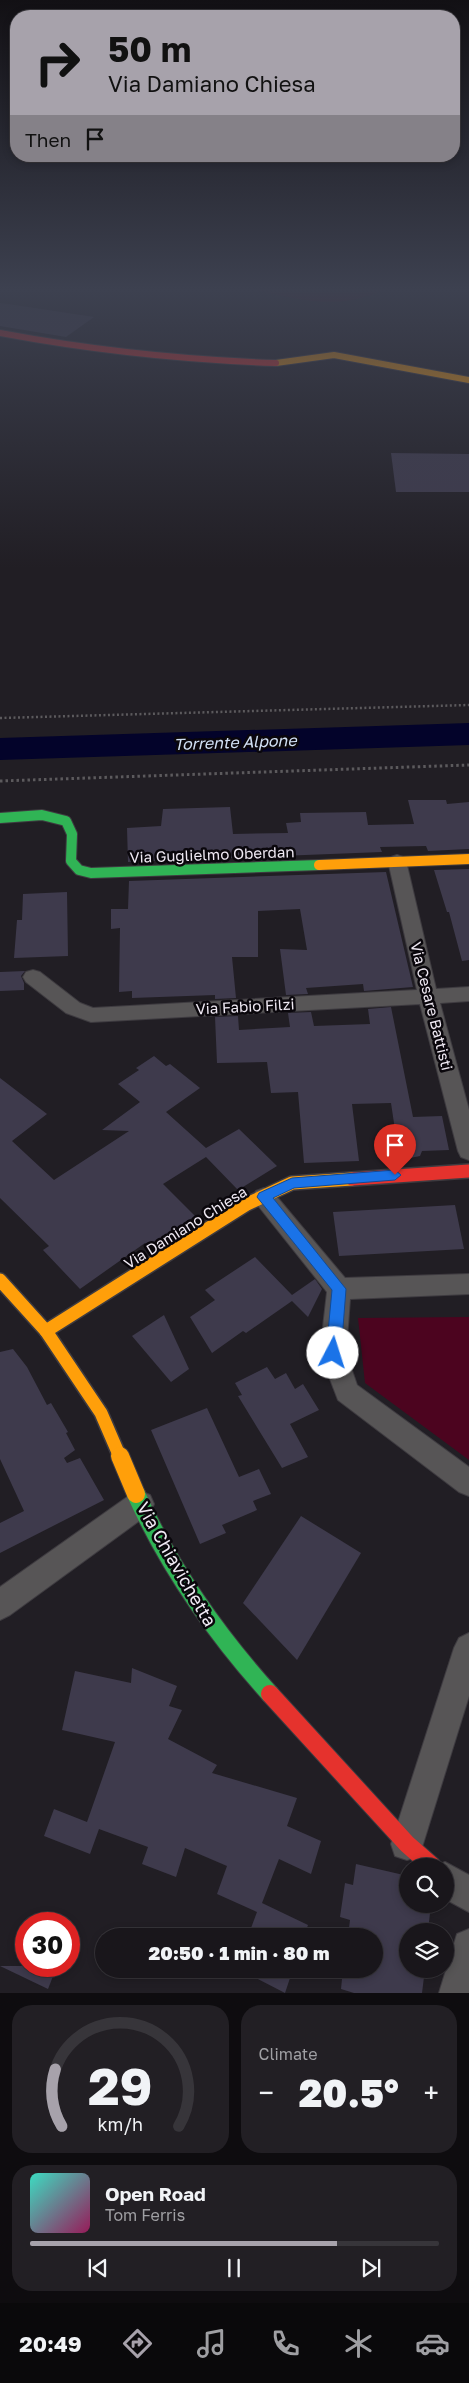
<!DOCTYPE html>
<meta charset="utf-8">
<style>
:root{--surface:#19161b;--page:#221f24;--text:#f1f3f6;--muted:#9f9fa3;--line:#37353a;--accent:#a7a2ab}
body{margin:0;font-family:"Golos Text",sans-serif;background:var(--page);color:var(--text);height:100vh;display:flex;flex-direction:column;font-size:19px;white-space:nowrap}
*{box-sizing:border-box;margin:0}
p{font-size:16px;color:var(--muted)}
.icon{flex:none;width:28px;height:28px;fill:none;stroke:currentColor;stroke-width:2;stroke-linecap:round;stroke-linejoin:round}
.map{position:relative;height:1993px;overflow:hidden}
.drawer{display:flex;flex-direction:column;gap:12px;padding:12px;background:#0e0c0f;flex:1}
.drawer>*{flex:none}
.top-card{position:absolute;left:10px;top:10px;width:450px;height:152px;border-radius:20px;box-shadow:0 2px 8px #0003,0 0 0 1px var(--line);background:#a7a2ab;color:#111;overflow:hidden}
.tools{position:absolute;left:399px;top:1858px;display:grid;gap:10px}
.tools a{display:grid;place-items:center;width:55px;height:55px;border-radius:50%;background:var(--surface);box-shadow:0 2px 8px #0003,0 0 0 1px var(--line);font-size:25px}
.speed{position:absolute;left:15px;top:1912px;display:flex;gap:10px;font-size:25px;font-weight:700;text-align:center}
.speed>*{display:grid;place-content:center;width:65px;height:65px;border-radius:50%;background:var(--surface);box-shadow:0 2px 8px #0003,0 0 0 1px var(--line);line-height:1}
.speed .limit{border:8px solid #d22;background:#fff;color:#111}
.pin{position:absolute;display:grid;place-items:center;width:42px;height:42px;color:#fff;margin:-51px -21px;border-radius:50% 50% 50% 0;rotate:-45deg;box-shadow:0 0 5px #0007}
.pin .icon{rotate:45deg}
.me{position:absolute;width:55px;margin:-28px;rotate:5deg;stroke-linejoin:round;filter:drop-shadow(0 0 4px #0008)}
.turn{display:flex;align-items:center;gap:18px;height:105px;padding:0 15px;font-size:22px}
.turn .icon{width:65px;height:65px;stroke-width:2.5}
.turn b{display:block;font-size:35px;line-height:42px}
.then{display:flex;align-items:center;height:48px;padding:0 15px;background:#0003;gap:10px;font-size:19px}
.big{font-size:38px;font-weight:800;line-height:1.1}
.drawer .widget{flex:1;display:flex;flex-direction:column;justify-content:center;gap:8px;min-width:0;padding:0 18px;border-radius:20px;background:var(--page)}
.drawer .dial{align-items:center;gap:0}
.dial svg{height:130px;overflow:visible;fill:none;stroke:var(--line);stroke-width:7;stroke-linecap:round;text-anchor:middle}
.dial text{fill:var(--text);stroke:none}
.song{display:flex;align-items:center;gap:15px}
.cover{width:60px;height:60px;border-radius:8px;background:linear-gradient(135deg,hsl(170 70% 55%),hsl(330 70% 35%))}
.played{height:5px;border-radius:2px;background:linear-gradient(90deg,var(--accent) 75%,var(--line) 75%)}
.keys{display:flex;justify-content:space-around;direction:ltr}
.heat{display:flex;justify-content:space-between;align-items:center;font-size:28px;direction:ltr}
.drawer .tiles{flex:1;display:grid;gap:12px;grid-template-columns:1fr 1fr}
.widget:last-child{grid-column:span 2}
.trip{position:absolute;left:95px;top:1928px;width:288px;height:50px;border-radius:25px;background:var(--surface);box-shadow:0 2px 8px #0003,0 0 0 1px var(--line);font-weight:800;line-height:50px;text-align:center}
.tab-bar{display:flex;height:80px;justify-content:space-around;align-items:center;background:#0a090b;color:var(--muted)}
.tab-bar .icon{width:35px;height:35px}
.tab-bar .current{color:var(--accent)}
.tab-bar b{font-size:22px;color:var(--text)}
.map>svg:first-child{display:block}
.green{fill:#4c041f}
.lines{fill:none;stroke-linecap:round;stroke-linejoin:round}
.river{fill:#03032a;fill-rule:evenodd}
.building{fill:#3e3a4c}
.street-casing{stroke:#3e3b40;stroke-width:2}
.fast-far1-casing{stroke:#3e3b40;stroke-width:12}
.fast-casing{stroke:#3e3b40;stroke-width:20}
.slow-far3-casing{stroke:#3e3b40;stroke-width:8}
.slow-far2-casing{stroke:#3e3b40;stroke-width:12}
.slow-far1-casing{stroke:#3e3b40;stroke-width:16}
.slow-casing{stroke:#3e3b40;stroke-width:20}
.jam-far2-casing{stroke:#3e3b40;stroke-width:8}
.jam-far1-casing{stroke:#3e3b40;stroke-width:16}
.jam-casing{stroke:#3e3b40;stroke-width:20}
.path-far1{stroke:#5c5a5d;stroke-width:2.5;stroke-dasharray:2 2.5;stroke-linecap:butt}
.path{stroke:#5c5a5d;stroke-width:3;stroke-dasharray:2.5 3;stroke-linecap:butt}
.street{fill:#575556;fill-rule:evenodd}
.fast-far1{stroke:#30b455;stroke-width:10}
.fast{stroke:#30b455;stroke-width:18}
.slow-far3{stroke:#ff9f0a;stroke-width:6}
.slow-far2{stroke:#ff9f0a;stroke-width:10}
.slow-far1{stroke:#ff9f0a;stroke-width:13}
.slow{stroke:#ff9f0a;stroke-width:18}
.jam-far2{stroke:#e5322d;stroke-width:6}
.jam-far1{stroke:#e5322d;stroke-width:13}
.jam{stroke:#e5322d;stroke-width:18}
.route{fill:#1a73e8;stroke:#114b97}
.labels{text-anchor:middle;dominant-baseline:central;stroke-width:5;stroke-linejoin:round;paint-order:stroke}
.street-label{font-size:15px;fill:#efe9f3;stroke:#0a070c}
.water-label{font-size:16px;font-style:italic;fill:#d2e1f5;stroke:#0a070c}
.near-street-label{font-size:18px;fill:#efe9f3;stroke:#0a070c}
</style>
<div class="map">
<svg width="469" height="1993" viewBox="0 0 469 1993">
<rect width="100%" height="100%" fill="#211e24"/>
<!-- green -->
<g class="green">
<path d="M249,289H386C336,312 300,299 249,289Z"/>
<path d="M469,1317V1460L365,1383L358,1318Z"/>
</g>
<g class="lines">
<!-- river -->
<path class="river" d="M469,723V745L0,760V738Z"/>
</g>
<!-- building -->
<g class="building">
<path d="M0,303L15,305L94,317L66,337L0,326Z"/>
<path d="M391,453L469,454V492H396Z"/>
<path d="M408,800H446L447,804L469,802V849L428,851L426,846L380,847L382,852L128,862L127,828L161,826L163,809L230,807L233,834L288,833L286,823L301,822L300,813L366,812L368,825L414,824Z"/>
<path d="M469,869V960L462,961L449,912H447L434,870Z"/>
<path d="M386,872L413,987L364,991L363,984L306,988L308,994L286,995L280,949L307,950L300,909L258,911V957H232L236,998L215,999V995L132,998V991L119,992L120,928L111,929V909H128L129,881Z"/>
<path d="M67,892L68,956L14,958L17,920H22L23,894Z"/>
<path d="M25,971L21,976L24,983V990L0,991V972Z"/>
<path d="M391,1007L413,1117L442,1116L449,1150L422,1151L420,1156L410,1158L402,1155L398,1150L391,1103L352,1104L359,1161L304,1163L298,1092L271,1093L267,1062L217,1063L215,1017L238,1016L239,1030L290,1027L288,1013L311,1012L314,1026L370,1024L368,1009Z"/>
<path d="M154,1056L166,1066L170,1064L200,1088L166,1112L206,1148L239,1129L277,1166L238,1190L206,1157L163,1184L195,1216L149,1247L145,1243L80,1289L43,1250L49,1246L0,1198V1078L47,1114L12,1141L54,1180L129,1131L102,1130L140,1102L118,1084L139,1070L136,1068Z"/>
<path d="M455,1205L464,1249L339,1256L333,1212Z"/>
<path d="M255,1257L292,1295L315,1279L322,1289L308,1317L292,1301L246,1333L243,1331L212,1353L190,1317L215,1300L205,1290Z"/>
<path d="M164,1315L189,1369L171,1382L132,1336Z"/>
<path d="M13,1349L27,1367L47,1405L51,1403L68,1432L66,1433L75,1450L64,1458L67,1463L80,1458L104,1500L0,1553V1523L24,1511L0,1459V1352Z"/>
<path d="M267,1367L275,1379L286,1373L295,1389L303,1384L319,1410L290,1424L308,1457L282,1468L238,1396L242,1395L235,1383Z"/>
<path d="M207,1408L239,1477L259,1469L271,1494L253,1501L257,1510L222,1525L226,1533L200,1544L151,1430Z"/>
<path d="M301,1516L361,1553L297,1660L243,1603Z"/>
<path d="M132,1668L177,1686L169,1706L182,1710L168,1739L217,1765L212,1773L297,1798L287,1826L321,1841L311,1874L279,1859L262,1903L308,1925L304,1936H248L257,1912L217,1894L227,1866L185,1848L176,1877L142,1864L148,1847L99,1829L90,1854L44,1836L54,1809L87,1822L115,1742L62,1730L75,1671L131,1683Z"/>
<path d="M356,1864L408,1876V1904H431L428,1931H408V1969H425L422,1993H354L341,1989L343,1969H374V1936H348L350,1920L340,1917L345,1883L353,1885Z"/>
<path d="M0,1966H57L48,1989Z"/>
<path d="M245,1969H293L285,1993L244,1972Z"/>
</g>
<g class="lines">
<!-- street casing -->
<g class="street-casing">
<g id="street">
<path d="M397,855L403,857L406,861L436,989L469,987V1001L440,1003L469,1110V1160L461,1157L458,1151L420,1004L91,1022L66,1013L26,982L23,977L26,972L33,970L40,972L80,1003L93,1008L417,990L388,861L391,857Z"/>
<path d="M264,1188L272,1191L345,1278L469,1274V1294L350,1299L346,1353L357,1385L469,1467V1496L459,1492L338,1400L320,1353L327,1292L256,1203L253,1197L256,1191Z"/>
<path d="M140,1491L150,1495L154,1504L150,1513L10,1615L0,1620V1587L130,1495Z"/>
<path d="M469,1633V1696L423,1844L419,1856L407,1860L395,1856L391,1844L454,1648L459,1638Z"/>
<path d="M445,1862L469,1875V1912L445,1899V1866H436Z"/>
<path d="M469,1929V1993H439L457,1934Z"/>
</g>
</g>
<!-- fast-far1 casing -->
<g class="fast-far1-casing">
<path id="fast-far1" d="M0,818L42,815L66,821L72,834L71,861L79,870L91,873L319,865"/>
</g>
<!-- fast casing -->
<g class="fast-casing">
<path id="fast" d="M136,1494C170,1569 215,1633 270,1694"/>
</g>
<!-- slow-far3 casing -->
<g class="slow-far3-casing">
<path id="slow-far3" d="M276,363L334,355L469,380"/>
</g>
<!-- slow-far2 casing -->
<g class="slow-far2-casing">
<path id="slow-far2" d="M319,865L469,859"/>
</g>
<!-- slow-far1 casing -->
<g class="slow-far1-casing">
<g id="slow-far1">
<path d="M0,1280L46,1331L101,1413L120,1457"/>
<path d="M46,1331L247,1204L292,1183L352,1179"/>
</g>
</g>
<!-- slow casing -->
<g class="slow-casing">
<path id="slow" d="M120,1456L136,1494"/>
</g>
<!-- jam-far2 casing -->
<g class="jam-far2-casing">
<path id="jam-far2" d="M0,333C91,350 184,360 276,363"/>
</g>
<!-- jam-far1 casing -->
<g class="jam-far1-casing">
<path id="jam-far1" d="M352,1179L469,1171"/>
</g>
<!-- jam casing -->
<g class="jam-casing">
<path id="jam" d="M270,1694L407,1844L432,1866"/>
</g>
<!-- path-far1 -->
<path class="path-far1" d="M0,718L469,705"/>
<!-- path -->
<path class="path" d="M0,781L469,765"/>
<!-- street -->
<use href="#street" class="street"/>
<!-- fast-far1 -->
<use href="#fast-far1" class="fast-far1"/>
<!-- fast -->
<use href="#fast" class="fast"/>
<!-- slow-far3 -->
<use href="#slow-far3" class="slow-far3"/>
<!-- slow-far2 -->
<use href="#slow-far2" class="slow-far2"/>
<!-- slow-far1 -->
<use href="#slow-far1" class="slow-far1"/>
<!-- slow -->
<use href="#slow" class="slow"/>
<!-- jam-far2 -->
<use href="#jam-far2" class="jam-far2"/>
<!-- jam-far1 -->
<use href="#jam-far1" class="jam-far1"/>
<!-- jam -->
<use href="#jam" class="jam"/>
</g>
<!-- sky -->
<linearGradient id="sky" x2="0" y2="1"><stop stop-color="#121014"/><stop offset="0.51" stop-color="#3d4150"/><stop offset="1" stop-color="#3d4150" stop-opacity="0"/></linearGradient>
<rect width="469" height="568" fill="url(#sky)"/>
<!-- route -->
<path class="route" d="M395,1170L401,1175L395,1180L294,1188L273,1198L346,1289L341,1353L338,1358L333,1360L328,1358L326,1353L332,1290L257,1197L259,1193L292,1178Z"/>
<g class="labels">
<!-- street labels -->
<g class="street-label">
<text transform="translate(212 854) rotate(-2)">Via Guglielmo Oberdan</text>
<text transform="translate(245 1006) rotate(-3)">Via Fabio Filzi</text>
<text transform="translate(432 1006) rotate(76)">Via Cesare Battisti</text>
<text transform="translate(185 1227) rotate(-32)">Via Damiano Chiesa</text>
</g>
<!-- water labels -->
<g class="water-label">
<text transform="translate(235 742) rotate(-2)">Torrente Alpone</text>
</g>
<!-- near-street labels -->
<g class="near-street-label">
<text transform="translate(177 1564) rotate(60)">Via Chiavichetta</text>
</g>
</g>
</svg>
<div class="tools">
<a><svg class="icon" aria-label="search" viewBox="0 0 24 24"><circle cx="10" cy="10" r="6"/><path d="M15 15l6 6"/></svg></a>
<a><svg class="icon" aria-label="layers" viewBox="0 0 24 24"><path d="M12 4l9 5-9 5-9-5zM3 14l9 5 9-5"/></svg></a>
</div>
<div class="speed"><div class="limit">30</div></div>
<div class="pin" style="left:395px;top:1175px;background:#d93025"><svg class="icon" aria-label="arrive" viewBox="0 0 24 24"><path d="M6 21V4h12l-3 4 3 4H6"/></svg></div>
<svg class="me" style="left:333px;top:1353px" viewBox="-20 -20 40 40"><circle r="19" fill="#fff"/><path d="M0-13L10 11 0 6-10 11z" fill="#1a73e8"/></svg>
<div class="trip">20:50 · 1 min · 80 m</div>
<div class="top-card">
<div class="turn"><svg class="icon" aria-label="right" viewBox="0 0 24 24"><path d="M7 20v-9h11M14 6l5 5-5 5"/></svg><div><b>50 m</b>Via Damiano Chiesa</div></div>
<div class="then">Then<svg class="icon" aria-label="arrive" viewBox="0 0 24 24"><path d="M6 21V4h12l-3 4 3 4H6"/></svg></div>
</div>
</div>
<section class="drawer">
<div class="tiles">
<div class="widget dial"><svg viewBox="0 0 100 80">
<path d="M14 69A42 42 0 1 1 86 69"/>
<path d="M14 69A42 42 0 0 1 10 34" stroke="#a7a2ab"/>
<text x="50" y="56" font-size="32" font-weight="700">29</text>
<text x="50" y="72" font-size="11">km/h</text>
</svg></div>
<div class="widget"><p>Climate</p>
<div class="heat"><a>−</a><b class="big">20.5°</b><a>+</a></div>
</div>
<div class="widget">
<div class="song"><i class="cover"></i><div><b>Open Road</b><p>Tom Ferris</p></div></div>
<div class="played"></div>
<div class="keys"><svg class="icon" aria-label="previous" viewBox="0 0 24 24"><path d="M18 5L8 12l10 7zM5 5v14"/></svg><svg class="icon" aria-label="pause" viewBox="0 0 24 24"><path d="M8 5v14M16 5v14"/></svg><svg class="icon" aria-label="next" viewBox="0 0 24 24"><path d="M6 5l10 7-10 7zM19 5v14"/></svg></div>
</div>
</div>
</section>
<nav class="tab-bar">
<b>20:49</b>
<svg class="icon current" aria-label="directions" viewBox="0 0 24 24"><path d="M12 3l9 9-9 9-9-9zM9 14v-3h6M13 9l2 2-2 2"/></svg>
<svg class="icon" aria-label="music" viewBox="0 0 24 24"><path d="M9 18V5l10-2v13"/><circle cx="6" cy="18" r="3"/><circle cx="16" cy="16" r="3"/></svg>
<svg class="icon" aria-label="phone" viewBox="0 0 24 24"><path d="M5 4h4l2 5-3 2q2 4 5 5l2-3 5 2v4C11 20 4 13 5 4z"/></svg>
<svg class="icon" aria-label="climate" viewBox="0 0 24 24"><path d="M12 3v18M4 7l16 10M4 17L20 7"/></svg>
<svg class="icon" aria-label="car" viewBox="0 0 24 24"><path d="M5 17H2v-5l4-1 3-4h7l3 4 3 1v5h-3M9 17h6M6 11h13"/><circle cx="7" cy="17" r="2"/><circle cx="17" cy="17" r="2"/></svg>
</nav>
